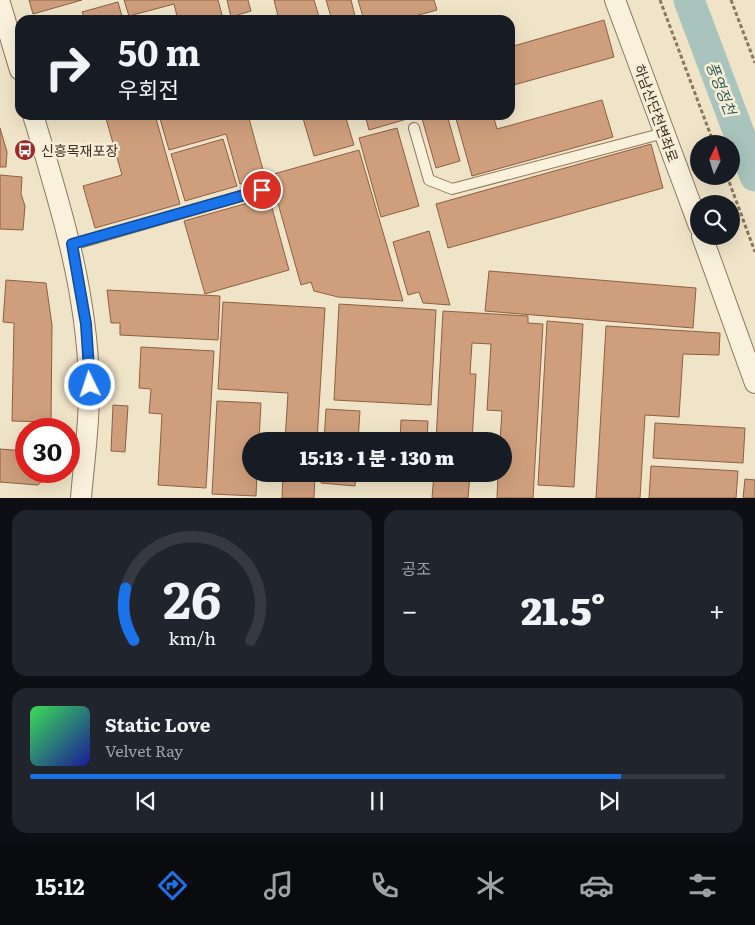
<!DOCTYPE html>
<html lang="ko">
<meta charset="utf-8">
<style>
:root{--surface:#171b24;--page:#20242c;--text:#f1f3f6;--muted:#9ea1a6;--line:#363941;--accent:#1a73e8}
body{margin:0;font-family:Literata,"Noto Sans KR",serif;background:var(--page);color:var(--text);height:100vh;display:flex;flex-direction:column;font-size:19px;white-space:nowrap}
*{box-sizing:border-box;margin:0}
p{font-size:16px;color:var(--muted)}
.icon{flex:none;width:28px;height:28px;fill:none;stroke:currentColor;stroke-width:2;stroke-linecap:round;stroke-linejoin:round}
.map{position:relative;height:498px;overflow:hidden}
.panel{display:flex;flex-direction:column;gap:12px;padding:12px;background:#0d0f14;flex:1}
.panel>*{flex:none}
.hud{position:absolute;left:15px;top:15px;width:500px;height:105px;border-radius:15px;box-shadow:0 5px 20px #0002;background:#171b24;color:var(--text);overflow:hidden}
.needle{width:32px;rotate:4deg}
.tools{position:absolute;left:690px;top:135px;display:grid;gap:10px}
.tools a{display:grid;place-items:center;width:50px;height:50px;border-radius:50%;background:var(--surface);box-shadow:0 5px 20px #0002;font-size:25px}
.speed{position:absolute;left:15px;top:418px;display:flex;gap:10px;font-size:25px;font-weight:700;text-align:center}
.speed>*{display:grid;place-content:center;width:65px;height:65px;border-radius:50%;background:var(--surface);box-shadow:0 5px 20px #0002;line-height:1}
.speed .limit{border:8px solid #d22;background:#fff;color:#111}
.pin{position:absolute;display:grid;place-items:center;width:42px;height:42px;color:#fff;margin:-21px;border:2px solid #fff;border-radius:50%;box-shadow:0 1px 5px #0007}
.me{position:absolute;width:55px;margin:-28px;rotate:356deg;stroke-linejoin:round;filter:drop-shadow(0 0 4px #0008)}
.turn{display:flex;align-items:center;gap:18px;height:105px;padding:0 20px;font-size:22px}
.turn .icon{width:65px;height:65px;stroke-width:2.5}
.turn b{display:block;font-size:35px;line-height:42px}
.big{font-size:38px;font-weight:800;line-height:1.1}
.panel .widget{flex:1;display:flex;flex-direction:column;justify-content:center;gap:8px;min-width:0;padding:0 18px;border-radius:15px;background:var(--page)}
.panel .dial{align-items:center;gap:0}
.dial svg{height:130px;overflow:visible;fill:none;stroke:var(--line);stroke-width:7;stroke-linecap:round;text-anchor:middle}
.dial text{fill:var(--text);stroke:none}
.song{display:flex;align-items:center;gap:15px}
.cover{width:60px;height:60px;border-radius:8px;background:linear-gradient(135deg,hsl(130 70% 55%),hsl(240 70% 35%))}
.played{height:5px;border-radius:2px;background:linear-gradient(90deg,var(--accent) 85%,var(--line) 85%)}
.keys{display:flex;justify-content:space-around;direction:ltr}
.heat{display:flex;justify-content:space-between;align-items:center;font-size:28px;direction:ltr}
.panel .tiles{flex:1;display:grid;gap:12px;grid-template-columns:1fr 1fr}
.widget:last-child{grid-column:span 2}
.trip{position:absolute;left:242px;top:432px;width:270px;height:50px;border-radius:25px;background:var(--surface);box-shadow:0 5px 20px #0002;font-weight:800;line-height:50px;text-align:center}
.dock{display:flex;height:80px;justify-content:space-around;align-items:center;background:#090b0e;color:var(--muted)}
.dock .icon{width:35px;height:35px}
.dock .current{color:var(--accent)}
.dock b{font-size:22px;color:var(--text)}
.map>svg:first-child{display:block}
.lines{fill:none;stroke-linecap:round;stroke-linejoin:round}
.river{stroke:#a9c4bc;stroke-width:31}
.building{fill:#cf9f7d;stroke:#8d5f41}
.lane-casing{stroke:#8d765c;stroke-width:12}
.street-casing{stroke:#8d765c;stroke-width:22}
.path{stroke:#8d765c;stroke-width:3;stroke-dasharray:4 2.5;stroke-linecap:butt}
.lane{stroke:#faf1dc;stroke-width:10}
.street{stroke:#faf1dc;stroke-width:20}
.route-casing{stroke:#114b97;stroke-width:12}
.route{stroke:#1a73e8;stroke-width:9}
.labels{text-anchor:middle;dominant-baseline:central;stroke-width:5;stroke-linejoin:round;paint-order:stroke}
.street-label{font-size:14px;fill:#3d2e20;stroke:#f7eed8}
.poi-label{font-size:14px;fill:#3d2e20;stroke:#f7eed8;text-anchor:start}
.water-label{font-size:15px;font-style:italic;fill:#2f5d5a;stroke:#f7eed8}
</style>
<div class="map">
<svg width="755" height="498" viewBox="0 0 755 498">
<rect width="100%" height="100%" fill="#f0e4c8"/>
<g class="lines">
<!-- river -->
<path class="river" d="M689,0L755,176"/>
</g>
<!-- building -->
<g class="building">
<path d="M29,0H82L33,14Z"/>
<path d="M124,0H218L222,15L215,17L216,20H178L174,4L129,16Z"/>
<path d="M227,0H248L251,11L231,17Z"/>
<path d="M274,0H314L320,20H279Z"/>
<path d="M326,0H351L356,20H332Z"/>
<path d="M358,0H434L437,10L400,20H364Z"/>
<path d="M118,2L123,20H85L82,12Z"/>
<path d="M604,20L614,57L510,86V47Z"/>
<path d="M602,100L613,137L472,176L455,115H493L497,129Z"/>
<path d="M105,115H155L180,204L95,228L83,186L122,175Z"/>
<path d="M159,115H248L265,177L240,184L226,134L169,150Z"/>
<path d="M302,115H345L354,145L314,156Z"/>
<path d="M365,115H447L460,161L436,168L421,115L369,130Z"/>
<path d="M0,128L7,152L6,167H0Z"/>
<path d="M397,128L419,206L381,217L359,138Z"/>
<path d="M223,139L237,186L185,201L171,154Z"/>
<path d="M651,144L663,188L448,248L436,204Z"/>
<path d="M359,150L403,301L338,297L314,291L311,282L301,285L270,175Z"/>
<path d="M0,175L22,177L21,194L25,206L23,230L0,229Z"/>
<path d="M269,197L289,270L205,294L184,221Z"/>
<path d="M429,231L450,305L423,303L419,292L408,295L393,242Z"/>
<path d="M489,271L696,288L693,328L485,311Z"/>
<path d="M6,280L46,283L52,325L51,422L12,421L14,323L3,322Z"/>
<path d="M107,290L220,296L218,340L120,335V323H111Z"/>
<path d="M223,302L325,308L317,441H285L288,393L218,389Z"/>
<path d="M339,304L436,310L431,405L334,400Z"/>
<path d="M443,311L528,316V323L543,324L533,498H497L498,474H504V441H500L502,411L487,410L491,344L472,343L470,374H476L472,441H436Z"/>
<path d="M547,321L583,324L574,487L538,485Z"/>
<path d="M606,326L720,333L719,355L683,354L679,417L645,415L640,498H596Z"/>
<path d="M141,347L214,351L206,488L158,485L162,414L149,413L151,389L139,388Z"/>
<path d="M217,401L261,403L259,441H251V474H257L256,496L212,494Z"/>
<path d="M113,405L128,406L125,452L111,451Z"/>
<path d="M326,409L360,411L358,441H324Z"/>
<path d="M401,420L428,421L427,441H400Z"/>
<path d="M655,423L745,428L743,463L653,458Z"/>
<path d="M0,449L26,451V471H52L38,485L0,482Z"/>
<path d="M651,466L738,471L736,498H649Z"/>
<path d="M283,474H315L314,498H282Z"/>
<path d="M322,474H356L355,486L321,483Z"/>
<path d="M434,474H470L468,498H432Z"/>
<path d="M745,479L755,480V498H743Z"/>
</g>
<g class="lines">
<!-- lane casing -->
<g class="lane-casing">
<g id="lane">
<path d="M414,128L429,180L452,189L664,133"/>
<path d="M72,245L261,190"/>
</g>
</g>
<!-- street casing -->
<g class="street-casing">
<g id="street">
<path d="M615,0L699,226"/>
<path d="M0,3L20,70"/>
<path d="M33,115C60,204 87,290 89,383C90,421 84,460 81,498"/>
<path d="M702,236L755,383"/>
</g>
</g>
<!-- path -->
<g class="path">
<path d="M660,0L714,144"/>
<path d="M731,0L755,63"/>
<path d="M727,176L755,252"/>
</g>
<!-- lane -->
<use href="#lane" class="lane"/>
<!-- street -->
<use href="#street" class="street"/>
</g>
<g class="lines">
<!-- route casing -->
<g class="route-casing">
<path id="route" d="M90,385L86,324L72,244L262,190"/>
</g>
<!-- route -->
<use href="#route" class="route"/>
</g>
<!-- icons -->
<defs>
<g id="bus-disc" transform="scale(1.125)"><circle r="9.5" fill="#9e2a2b" stroke="#f7eed8"/><path d="M-5-6H5V4H4V6H2V4H-2V6H-4V4H-5ZM-3.5-4V0h7V-4ZM-3.5 1.2v1.5H-2V1.2ZM2 1.2v1.5H3.5V1.2Z" fill="#fff"/></g>
</defs>
<g fill-rule="evenodd">
<use href="#bus-disc" x="25" y="150"/>
</g>
<g class="labels">
<!-- street labels -->
<g class="street-label">
<text transform="translate(657 113) rotate(70)">하남산단천변좌로</text>
</g>
<!-- poi labels -->
<g class="poi-label">
<text x="41" y="150">신흥목재포장</text>
</g>
<!-- water labels -->
<g class="water-label">
<text transform="translate(722 88) rotate(69)">풍영정천</text>
</g>
</g>
</svg>
<div class="tools">
<a><svg class="needle" viewBox="-14 -14 28 28"><path d="M0-13l5 13h-10z" fill="#e53935"/><path d="M0 13l5-13h-10z" fill="#9ea1a6"/></svg></a>
<a><svg class="icon" aria-label="search" viewBox="0 0 24 24"><circle cx="10" cy="10" r="6"/><path d="M15 15l6 6"/></svg></a>
</div>
<div class="speed"><div class="limit">30</div></div>
<div class="pin" style="left:262px;top:190px;background:#d93025"><svg class="icon" aria-label="arrive" viewBox="0 0 24 24"><path d="M6 21V4h12l-3 4 3 4H6"/></svg></div>
<svg class="me" style="left:90px;top:385px" viewBox="-20 -20 40 40"><circle r="17" fill="#1a73e8" stroke="#fff" stroke-width="3"/><path d="M0-11L8 9 0 5-8 9z" fill="#fff"/></svg>
<div class="trip">15:13 · 1 분 · 130 m</div>
<div class="hud">
<div class="turn"><svg class="icon" aria-label="right" viewBox="0 0 24 24"><path d="M7 20v-9h11M14 6l5 5-5 5"/></svg><div><b>50 m</b>우회전</div></div>
</div>
</div>
<section class="panel">
<div class="tiles">
<div class="widget dial"><svg viewBox="0 0 100 80">
<path d="M14 69A42 42 0 1 1 86 69"/>
<path d="M14 69A42 42 0 0 1 9 37" stroke="#1a73e8"/>
<text x="50" y="56" font-size="32" font-weight="700">26</text>
<text x="50" y="72" font-size="11">km/h</text>
</svg></div>
<div class="widget"><p>공조</p>
<div class="heat"><a>−</a><b class="big">21.5°</b><a>+</a></div>
</div>
<div class="widget">
<div class="song"><i class="cover"></i><div><b>Static Love</b><p>Velvet Ray</p></div></div>
<div class="played"></div>
<div class="keys"><svg class="icon" aria-label="previous" viewBox="0 0 24 24"><path d="M18 5L8 12l10 7zM5 5v14"/></svg><svg class="icon" aria-label="pause" viewBox="0 0 24 24"><path d="M8 5v14M16 5v14"/></svg><svg class="icon" aria-label="next" viewBox="0 0 24 24"><path d="M6 5l10 7-10 7zM19 5v14"/></svg></div>
</div>
</div>
</section>
<nav class="dock">
<b>15:12</b>
<svg class="icon current" aria-label="directions" viewBox="0 0 24 24"><path d="M12 3l9 9-9 9-9-9zM9 14v-3h6M13 9l2 2-2 2"/></svg>
<svg class="icon" aria-label="music" viewBox="0 0 24 24"><path d="M9 18V5l10-2v13"/><circle cx="6" cy="18" r="3"/><circle cx="16" cy="16" r="3"/></svg>
<svg class="icon" aria-label="phone" viewBox="0 0 24 24"><path d="M5 4h4l2 5-3 2q2 4 5 5l2-3 5 2v4C11 20 4 13 5 4z"/></svg>
<svg class="icon" aria-label="climate" viewBox="0 0 24 24"><path d="M12 3v18M4 7l16 10M4 17L20 7"/></svg>
<svg class="icon" aria-label="car" viewBox="0 0 24 24"><path d="M5 17H2v-5l4-1 3-4h7l3 4 3 1v5h-3M9 17h6M6 11h13"/><circle cx="7" cy="17" r="2"/><circle cx="17" cy="17" r="2"/></svg>
<svg class="icon" aria-label="filters" viewBox="0 0 24 24"><path d="M4 7h16M4 17h16"/><circle cx="9" cy="7" r="2"/><circle cx="15" cy="17" r="2"/></svg>
</nav>
